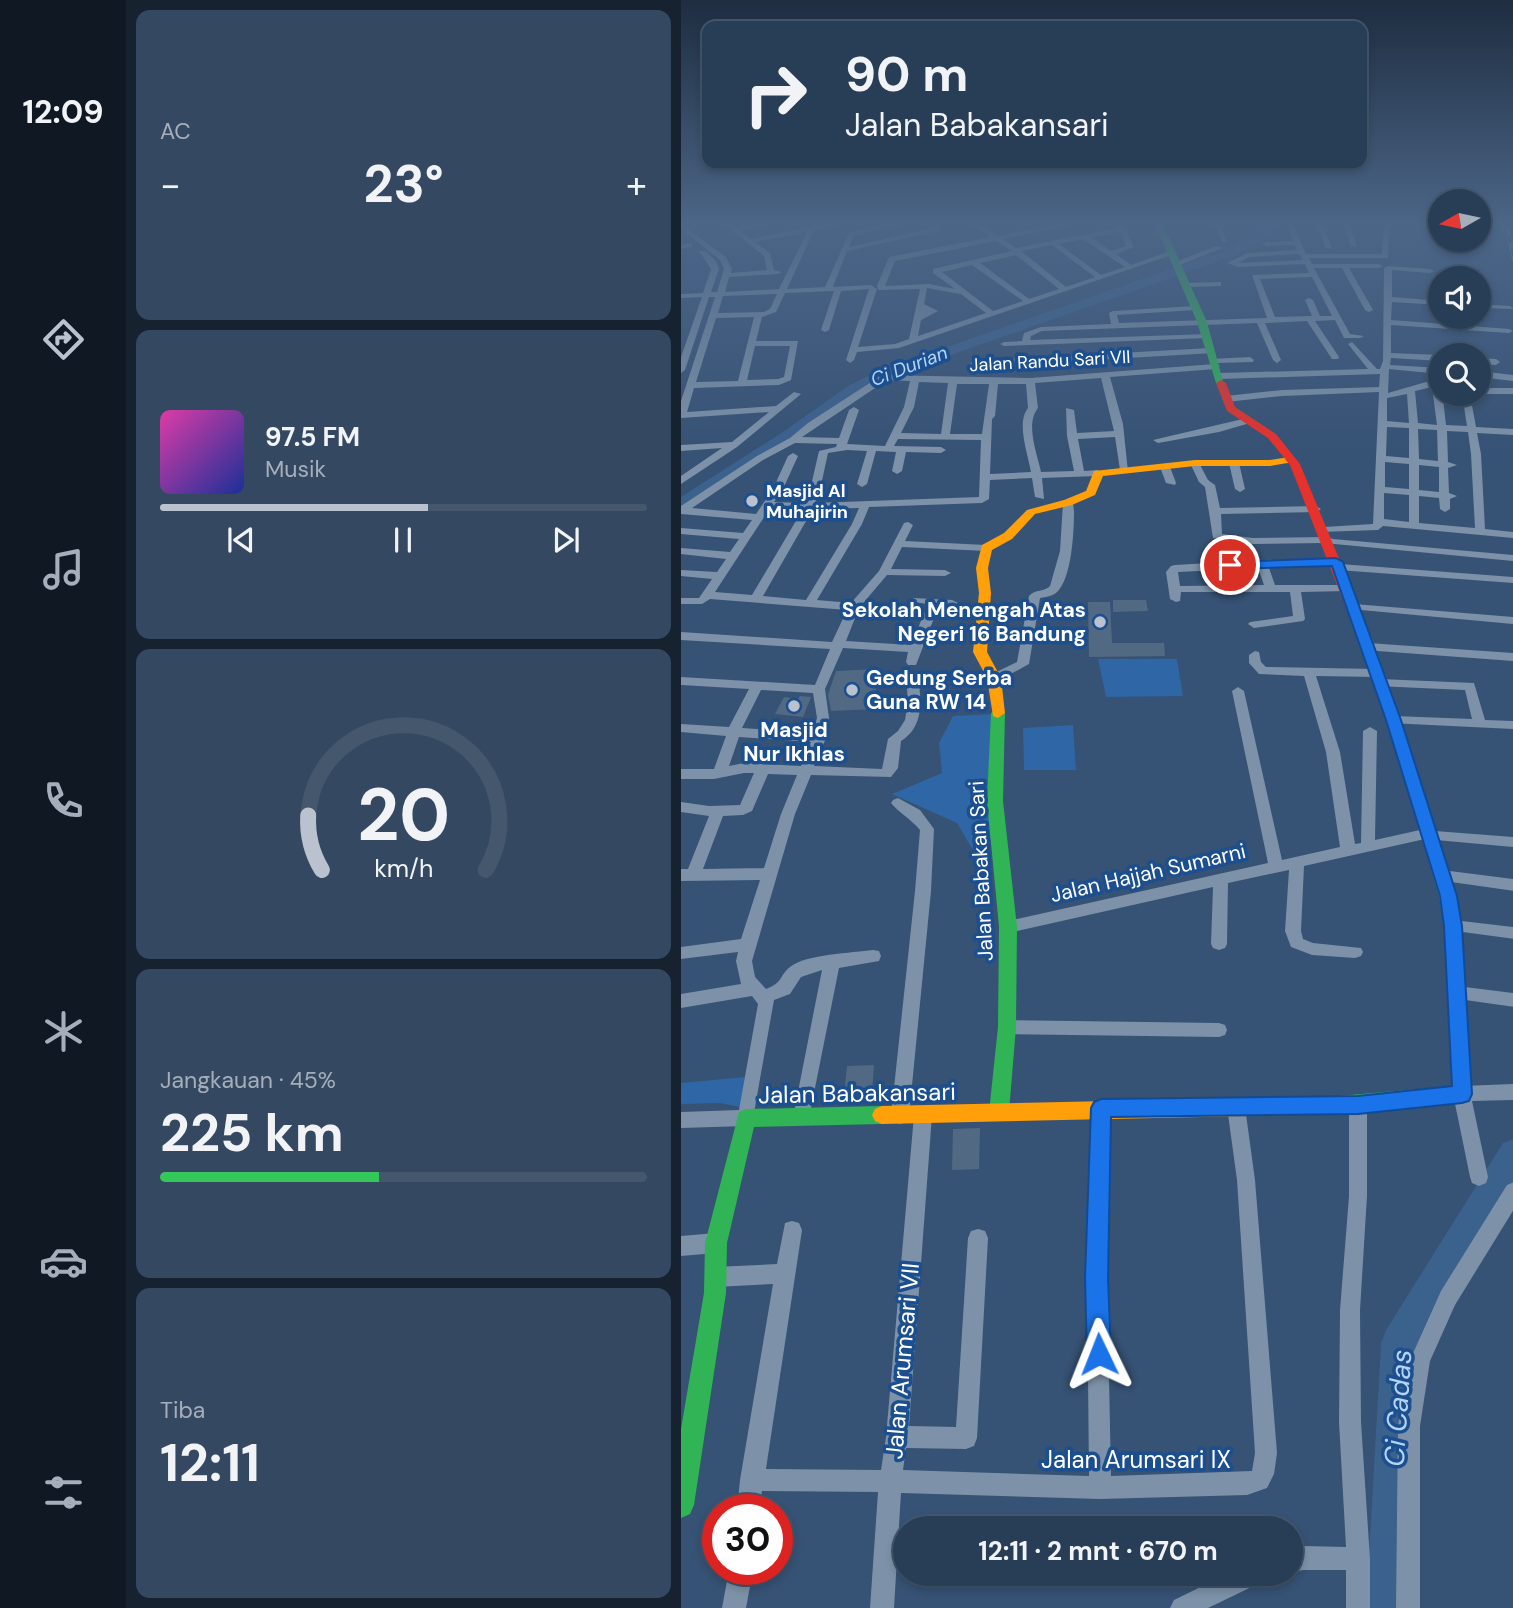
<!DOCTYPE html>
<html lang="id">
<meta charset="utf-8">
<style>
:root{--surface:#283e57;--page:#344961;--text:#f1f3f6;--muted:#a5aeba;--line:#44576d;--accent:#b9c2ce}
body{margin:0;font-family:"DM Sans",sans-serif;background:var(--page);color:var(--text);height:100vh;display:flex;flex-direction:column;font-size:26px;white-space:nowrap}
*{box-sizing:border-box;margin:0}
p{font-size:23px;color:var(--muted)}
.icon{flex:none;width:38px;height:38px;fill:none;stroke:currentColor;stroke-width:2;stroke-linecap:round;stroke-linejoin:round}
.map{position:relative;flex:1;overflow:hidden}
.panel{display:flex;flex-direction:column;gap:10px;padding:10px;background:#162230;width:555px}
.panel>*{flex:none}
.guide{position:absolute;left:21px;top:21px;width:665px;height:147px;border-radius:14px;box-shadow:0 4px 10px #0003,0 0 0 2px var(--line);background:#283e57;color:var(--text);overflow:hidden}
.needle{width:46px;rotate:261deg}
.tools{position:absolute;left:747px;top:189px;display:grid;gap:14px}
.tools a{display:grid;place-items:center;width:63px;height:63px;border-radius:50%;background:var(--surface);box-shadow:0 4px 10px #0003,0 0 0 2px var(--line);font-size:35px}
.speed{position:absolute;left:21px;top:1494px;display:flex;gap:14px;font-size:35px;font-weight:700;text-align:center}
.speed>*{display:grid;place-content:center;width:91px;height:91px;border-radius:50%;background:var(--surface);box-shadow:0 4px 10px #0003,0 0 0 2px var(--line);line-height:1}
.speed .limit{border:10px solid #d22;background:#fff;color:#111}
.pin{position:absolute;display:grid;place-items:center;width:60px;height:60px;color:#fff;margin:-30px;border:4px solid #fff;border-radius:50%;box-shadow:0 2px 7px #0007}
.me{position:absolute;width:77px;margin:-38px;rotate:358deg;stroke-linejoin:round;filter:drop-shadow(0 0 5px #0008)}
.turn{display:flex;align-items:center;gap:24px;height:147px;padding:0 28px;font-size:32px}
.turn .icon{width:91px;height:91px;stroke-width:2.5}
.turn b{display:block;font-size:49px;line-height:60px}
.big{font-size:52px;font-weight:700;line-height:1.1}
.panel .card{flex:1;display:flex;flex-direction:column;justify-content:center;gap:10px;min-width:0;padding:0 24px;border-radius:14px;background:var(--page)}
.panel .dial{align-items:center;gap:0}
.dial svg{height:182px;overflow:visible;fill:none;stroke:var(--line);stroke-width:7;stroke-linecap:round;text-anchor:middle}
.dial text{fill:var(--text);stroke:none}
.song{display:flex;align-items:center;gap:21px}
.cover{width:84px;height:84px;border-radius:10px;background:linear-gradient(135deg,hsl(320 70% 55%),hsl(230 70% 35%))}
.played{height:7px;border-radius:4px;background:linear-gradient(90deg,var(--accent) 55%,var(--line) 55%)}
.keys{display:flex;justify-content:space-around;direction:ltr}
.heat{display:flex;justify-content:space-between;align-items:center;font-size:38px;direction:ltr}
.charge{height:10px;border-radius:5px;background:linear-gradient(90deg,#34c759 45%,var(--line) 0)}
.trip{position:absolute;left:212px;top:1516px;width:410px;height:70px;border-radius:35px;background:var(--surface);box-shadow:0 4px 10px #0003,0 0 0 2px var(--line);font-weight:700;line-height:70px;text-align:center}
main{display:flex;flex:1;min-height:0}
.dock{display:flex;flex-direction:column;width:126px;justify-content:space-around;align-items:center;background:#101923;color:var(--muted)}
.dock .icon{width:49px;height:49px}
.dock .current{color:var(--accent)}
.dock b{font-size:32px;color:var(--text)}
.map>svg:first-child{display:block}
.green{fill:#2f66a5}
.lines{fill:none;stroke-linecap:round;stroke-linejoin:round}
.river{fill:#3b618d;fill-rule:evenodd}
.building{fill:#526984}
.street{fill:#7d92a8;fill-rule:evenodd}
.fast{fill:#30b455;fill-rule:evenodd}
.slow{fill:#ff9f0a;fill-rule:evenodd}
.jam{fill:#e5322d;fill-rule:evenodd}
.rail-casing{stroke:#7e92a7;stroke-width:4.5}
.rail{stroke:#1b4f8f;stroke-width:2.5;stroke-dasharray:7;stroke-linecap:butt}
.route{fill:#1a73e8;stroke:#114b97;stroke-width:2}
.poi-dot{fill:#b9c2ce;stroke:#1b4f8f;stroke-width:2.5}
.labels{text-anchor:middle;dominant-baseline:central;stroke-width:7;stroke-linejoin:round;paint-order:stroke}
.far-street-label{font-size:18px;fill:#fff;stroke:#1b4f8f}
.far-poi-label{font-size:18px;font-weight:bold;fill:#fff;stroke:#1b4f8f;text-anchor:start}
.far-water-label{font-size:19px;font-style:italic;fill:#b5d3f5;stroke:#1b4f8f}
.poi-label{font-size:21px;font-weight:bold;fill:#fff;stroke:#1b4f8f;text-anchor:end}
.street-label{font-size:21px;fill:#fff;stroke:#1b4f8f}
.near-street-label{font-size:24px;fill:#fff;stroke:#1b4f8f}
.near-water-label{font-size:28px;font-style:italic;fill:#b5d3f5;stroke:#1b4f8f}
</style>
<main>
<nav class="dock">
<b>12:09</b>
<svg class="icon current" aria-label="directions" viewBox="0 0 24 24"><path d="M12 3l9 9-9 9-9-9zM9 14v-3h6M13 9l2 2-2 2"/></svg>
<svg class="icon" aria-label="music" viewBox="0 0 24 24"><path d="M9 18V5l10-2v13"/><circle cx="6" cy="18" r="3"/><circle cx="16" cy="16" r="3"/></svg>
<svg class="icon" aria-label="phone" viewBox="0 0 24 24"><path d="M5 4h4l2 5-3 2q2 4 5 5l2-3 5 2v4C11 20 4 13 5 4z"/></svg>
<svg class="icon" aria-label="climate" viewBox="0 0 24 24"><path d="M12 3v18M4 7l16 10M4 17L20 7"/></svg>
<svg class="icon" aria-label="car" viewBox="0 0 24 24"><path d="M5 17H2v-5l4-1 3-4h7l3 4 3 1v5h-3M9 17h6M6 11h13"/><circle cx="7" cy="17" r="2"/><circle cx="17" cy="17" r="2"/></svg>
<svg class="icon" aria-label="filters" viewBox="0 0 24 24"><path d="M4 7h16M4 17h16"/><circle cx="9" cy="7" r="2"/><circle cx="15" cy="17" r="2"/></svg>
</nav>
<section class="panel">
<div class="card"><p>AC</p>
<div class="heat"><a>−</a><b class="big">23°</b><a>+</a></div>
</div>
<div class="card">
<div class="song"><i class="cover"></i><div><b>97.5 FM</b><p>Musik</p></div></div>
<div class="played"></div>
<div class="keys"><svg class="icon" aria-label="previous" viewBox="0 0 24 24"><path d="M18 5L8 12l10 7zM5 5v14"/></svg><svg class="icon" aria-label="pause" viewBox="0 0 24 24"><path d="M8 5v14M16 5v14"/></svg><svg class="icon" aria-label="next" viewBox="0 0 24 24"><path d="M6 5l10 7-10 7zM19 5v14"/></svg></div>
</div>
<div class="card dial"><svg viewBox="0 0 100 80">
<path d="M14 69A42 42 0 1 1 86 69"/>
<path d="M14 69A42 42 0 0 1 8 45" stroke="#b9c2ce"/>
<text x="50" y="56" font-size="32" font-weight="700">20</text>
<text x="50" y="72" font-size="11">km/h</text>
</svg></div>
<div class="card"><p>Jangkauan · 45%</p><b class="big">225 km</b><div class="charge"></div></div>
<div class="card"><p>Tiba</p><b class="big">12:11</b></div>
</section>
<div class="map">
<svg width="833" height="1608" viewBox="0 0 833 1608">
<rect width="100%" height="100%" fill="#365274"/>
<!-- green -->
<g class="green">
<path d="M496,659L502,696L425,697L417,659Z"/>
<path d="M312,714L317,832L293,852L276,823L211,794L261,773L258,743L272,716Z"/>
<path d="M392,725L395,770H343L342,728Z"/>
<path d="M64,1077L59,1107L39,1103L0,1104V1083Z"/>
</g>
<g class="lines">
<!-- river -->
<g class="river">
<path d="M584,222H597L579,241L555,255L210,376L177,392L114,438L0,510V497L102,432L167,386L200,370L547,249L571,235Z"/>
<path d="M833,1139V1185L736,1347L727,1608H685L700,1343L705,1330L822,1143Z"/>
</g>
</g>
<!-- building -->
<g class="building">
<path d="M432,600H465L467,611L432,612Z"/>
<path d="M407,602H429L431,643H483L484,656L408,657Z"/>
<path d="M197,669L193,709L150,711L147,695L155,671Z"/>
<path d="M119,696L130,697L122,717L94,714L103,697L117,699Z"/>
<path d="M193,1065L191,1094L163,1095L166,1066Z"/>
<path d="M299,1128L298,1169L271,1170L272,1129Z"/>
</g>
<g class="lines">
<!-- street -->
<g class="street">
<path d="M40,222H47L55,228L86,222H99L59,231L70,239L153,222H165L133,230L106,289L144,287L168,233L216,222H228L173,235L168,247L250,229L243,222H250L257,229V231L166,251L152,287L190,285L196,289L177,347L214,344L228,339L239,289L197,290L196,286L208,257L310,237L289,222H296L317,236L389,222H402L322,239L335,248L437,228L435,222H441L453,247L435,254L450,265L489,251L496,253L218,348L176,352L173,360L169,363L165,360L188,289L160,291L148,330L144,332L140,330L153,291L104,293L95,312L81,317L75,341H117L110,380L98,385L13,388L6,412L95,406L113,392L120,394L56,447L0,484V476L41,448L0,451V445L51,442L88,412L0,418V401L34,297H28L4,370L0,373V357L21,297L0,298V294L22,293L30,269L18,251H24L35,261L38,269L30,292H36L43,269L39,260L0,229V224L45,257L51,269L50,273L86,270L83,256ZM126,232L98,289L44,292L48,277L97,274L101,272L93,270L89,253L74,242ZM439,232L445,246L430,251L410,237ZM402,239L444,267L420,275L378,244ZM315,241L331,251L252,269V273L274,289L248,284L204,286L214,261ZM371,245L414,277L385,287L340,251ZM335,255L378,289L348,299L299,263ZM291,265L342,301L312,311L261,272ZM246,288L280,294L305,313L237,336L240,320L257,311L243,304ZM96,294L89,309L83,312L37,313L42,296ZM73,317L57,381L15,382L35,318ZM74,346H109L103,377L97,379L66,380Z"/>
<path d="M532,222H538L546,242H542Z"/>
<path d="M605,222H611L625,254H701L703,222H709L707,258H628L631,264H698L702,266L698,268H668L692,310L688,312L684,310L661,268H633L669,334L683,336L679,338H663L654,320L634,321L658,357L657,359H651L626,321L584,323L600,360L596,363L592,360L576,323L361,331L350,336L349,340L528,334L529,336L525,338L323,346L319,344L323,342L341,341L343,333L360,327L430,324L428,313L432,311L514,306L518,308L514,310L436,315L438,323L586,318L571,275L628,273L624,264L558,267L546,263L567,253L616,250L613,245L585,246L581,244L585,242L612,241ZM618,254L622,260L557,263L568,257ZM631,277L651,316H639L632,300L628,298L624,300L631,316L594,317L579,279Z"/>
<path d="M639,222L642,224L651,249L644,247L636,224Z"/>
<path d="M662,222L668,223L676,247L670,246Z"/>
<path d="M10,243L12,246L0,249V245Z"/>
<path d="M535,246L542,248L499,265L492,263Z"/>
<path d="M707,266L749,269L753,271L749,273L711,270V297L760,301V305L711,302L710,320L828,329L832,331L828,333L710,325V353L760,355V361L710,358L709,365L760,368V374L708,369L707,393L745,382L760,381L765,425L786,426L781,394H789L795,427L833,429V435L796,433L800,454L804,529L833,532V538L702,526L697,530L639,532V528L643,527L692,524L698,392L601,396L545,402L541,399L545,396L601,390L698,387L699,374L538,379L534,376L538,373L687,369L667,344L671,342L696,369H699L702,361L703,268ZM751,387L756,425L737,423L734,391ZM726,394L728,423L706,421V398ZM706,427L728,428V458L705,456ZM737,429L756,430L757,461L738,459ZM766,431L787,432L790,454L794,528L738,523V496L758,498L759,509L764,512L769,509V499L776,496L768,493L767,468L776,465L767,462ZM704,462L728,464V489L704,487ZM738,465L758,467V492L738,490ZM703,493L728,495V522L703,519Z"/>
<path d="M537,282H540V286L505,287L501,285L505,283Z"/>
<path d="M798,304L829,306L833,309L798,308Z"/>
<path d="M529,348L533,351L532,353L293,367L289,364L293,361Z"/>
<path d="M569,357L573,360L572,362L535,363L539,366L535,369L429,377L442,424L447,472L439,470L434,437L397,439L403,471L417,470L422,473L417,476L361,478L363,499L354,497L351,478L309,480L308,499L301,503L188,507L181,524L136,600L170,603L198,571L223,523L227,522L232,525L224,541L305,545L310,548L305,551L221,547L210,569L264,570L270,573L264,576L206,575L178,608L165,641L230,645L247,604L232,602V598L271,600L277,603L271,606L258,605L235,665H227L225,662L227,652L162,648L144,689L148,718L145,738L133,766L201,769L207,739L217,731L224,720L227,703L225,675L231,671L237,675C240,699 244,726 220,741L217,768L210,777L130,775L114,814L71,961L74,977L85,989C103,982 97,977 109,967C125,954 171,953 192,950L198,951L200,956L198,961L158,968L127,1123L121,1125L115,1123L112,1117L141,970L120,977L109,994L93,1000L71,1124L65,1126L0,1128V1112L58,1110L77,1004L71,996L0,1008V994L60,984L55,961L57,952L0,959V947L60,939L79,880L0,881V869H7L28,816L0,812V802L28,806L59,805L73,773H63L33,779H0V769H33L45,736L0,732V724L48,727L68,689L0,685V677L134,685L149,649L0,640V632L151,642L166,610L29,599L21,604H0V598H18L31,579L0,576V570L36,572L45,559L0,554V548L49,552L58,539L0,534V528L62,533L71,520L0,514V506L76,456L109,438L127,423L201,375L349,378L534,364L530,363V359ZM420,378L433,431L396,433L393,410L385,408L386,436L393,471L360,472C356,453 344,424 357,408L354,383ZM206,380L229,381L223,407L204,446L166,444L178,410L173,407L168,410L158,438L121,437ZM238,382L267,383L260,434L220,433L233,407ZM276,384H308L301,434H269ZM317,384H345L347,408C335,423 347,454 350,472L309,474L311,419L314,416ZM217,439L300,440L298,497L134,503L139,490L147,453L166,450L186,451L176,484L181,487L186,484L195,451L215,452L211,471L216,474L221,471L225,452L260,453L265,450L260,447L213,446ZM114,443L156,444L155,447L138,451L129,490L123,503L93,502L102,489L117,456L112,453L107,456L92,489L75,514L11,508L82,460ZM89,508L122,509L71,595L34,592ZM178,508L171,524L125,600L82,596L132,509ZM80,690L132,693L136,718L132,733L61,728ZM58,737L130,742L120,766L63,763L48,766ZM87,774L116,775L100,814L83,868L22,869L42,816L62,815L71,811Z"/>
<path d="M798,358L815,359L819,362L815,365L798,364Z"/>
<path d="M798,371L833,375V381L798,377Z"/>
<rect x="798" y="388" width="35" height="6"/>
<path d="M566,418L569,419V423L538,432L477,443L472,440Z"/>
<path d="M553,460L558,463L564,489L559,492L554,489L548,463Z"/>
<path d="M511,461H517L527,480L534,485L539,508L635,506L640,509L635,512L540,514L541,534L572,538L647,537L652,539L833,555V561L643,543L572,544L532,538L524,487L518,482L509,463Z"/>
<path d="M484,464L489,467L495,483L494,485L485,483L479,467Z"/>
<path d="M387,500L392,503L393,511C393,531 391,580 375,593C371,596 365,597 359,598L348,664L317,681H309L307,678L309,675L336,662L348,596C354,589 364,592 369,586L379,551L382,503Z"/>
<path d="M655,559L659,560V564L833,577V583L657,570L653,569V565L588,568L594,585H666L672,588L666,591L620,592L624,619L622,621L573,628L567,624L569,622L612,616L609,592H500L499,601L495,602L489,599L485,572L490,566L494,565L581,560ZM577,568L583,585L499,586L497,572Z"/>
<path d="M673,604L833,617V624L669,609V605Z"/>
<path d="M687,643L833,653V661L683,650L681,647L683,644Z"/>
<path d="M574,651L578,652L580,662L585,667L695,669L701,673L695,677L635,676L659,752L674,844L680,843L682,731L689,727L696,731L694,840L748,828L754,831L833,837V847L744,839L623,866L620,931L622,939L632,943L680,948L682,952L680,956L674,958L631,955L610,947L604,931L608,870L547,883L546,944L544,948L538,950L532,948L530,944L532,887L327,933L322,931L319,927L322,923L327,921L587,863L551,691L557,687L563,691L601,860L659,847L645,752L623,676L578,674L568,663V655Z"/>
<path d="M699,679L793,683L804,720L833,721V729L708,723L707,720L708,717L713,716L791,719L784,690L695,686L693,683L695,680Z"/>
<path d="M217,798L239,810L253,829L250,891L228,1116L225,1122L219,1124L213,1122L210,1116L234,891L239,830C229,818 218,813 210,803L212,800Z"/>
<path d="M761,870L833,879V891L756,880L754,876L756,872Z"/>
<path d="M772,920L833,927V939L767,930L764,926L767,922Z"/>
<path d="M776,986L833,993V1007L770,998L768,993L770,988Z"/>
<path d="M326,1020L538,1023L544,1025L546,1030L544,1035L538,1037L326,1034L320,1032L318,1027L320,1022Z"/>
<path d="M833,1084V1100L791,1101L807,1177L805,1183L798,1186L791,1183L789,1177L772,1094L775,1088L781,1086Z"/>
<path d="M677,1097L683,1099L686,1105V1196L679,1310L680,1422L689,1559V1608H665V1570H622L609,1573V1549L622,1546L665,1547L658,1422L659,1310L668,1196V1105L671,1099Z"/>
<path d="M555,1099L561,1101L564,1107L574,1180L596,1453L593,1474L586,1488L566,1495L419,1499L220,1493L213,1608H189L197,1492L81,1491L78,1510H56L59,1480L92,1284L34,1287L27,1284L24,1277L27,1270L34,1267L96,1264L104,1223L111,1221L118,1223L121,1230L85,1469L200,1470L205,1437L233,1115L236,1109L242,1107L248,1109L251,1115L228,1426L275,1427L287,1238L290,1231L297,1229L304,1231L307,1238L296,1438L293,1446L285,1449L225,1448L222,1470L408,1476L406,1278L411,1108L414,1102L420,1100L426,1102L429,1108L426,1278L430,1476L571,1471L574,1453L556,1180L546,1107L549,1101Z"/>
<path d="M833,1182V1209L774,1305L749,1361L739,1426V1608H715L717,1426L729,1360L760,1291L826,1185Z"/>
<path d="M35,1233L42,1236L45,1243L42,1250L35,1253L0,1256V1236Z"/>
<path d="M48,1570H72L65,1608H41Z"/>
<path d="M548,1573H587L583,1581L527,1608H489L493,1600Z"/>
</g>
<!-- fast -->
<g class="fast">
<path d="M473,222H481L526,322L543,385L535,383L516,322Z"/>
<path d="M683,632L690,636L720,720L776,896L781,926L791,1094L788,1100L781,1103L658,1114L651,1111L648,1105L651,1099L658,1096L771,1086L763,926L758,896L706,720L676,636Z"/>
<path d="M317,708L324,713L322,801L336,927L335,1027L328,1112L325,1118L318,1121L311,1118L308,1112L317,1027L318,927L306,801L310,713Z"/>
<path d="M201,1106L208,1109L211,1115L208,1121L201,1124L73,1127L46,1243L45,1293L13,1505L9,1514L0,1518V1429L23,1293L24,1243L58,1112L65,1109Z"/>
</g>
<!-- slow -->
<g class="slow">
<path d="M608,457L613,460L612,462L589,466H514L422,476L414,495L391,505L354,514L331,539L311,550L307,568L310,593L306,652L320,678L324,713L317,718L312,716L306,678L292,652L298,593L295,568L301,545L323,533L346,510L383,500L405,491L413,471L514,460H589Z"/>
<path d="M658,1096L665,1099L668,1105L665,1111L658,1114L201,1124L194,1121L191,1115L194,1109L201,1106Z"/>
</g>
<!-- jam -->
<path class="jam" d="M540,380L545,383L554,407L595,434L619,464L690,636L688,639L683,640L676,636L609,465L587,438L546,411L535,383Z"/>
<!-- rail casing -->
<g class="rail-casing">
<path id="rail" d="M825,222L833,259"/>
</g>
<!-- rail -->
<use href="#rail" class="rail"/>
</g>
<!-- sky -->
<linearGradient id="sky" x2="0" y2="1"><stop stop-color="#1e2d40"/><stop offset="0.5" stop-color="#4c6688"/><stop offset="1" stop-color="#4c6688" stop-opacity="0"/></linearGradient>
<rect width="833" height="447" fill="url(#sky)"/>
<!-- route -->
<path class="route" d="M655,558L662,562L720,720L776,896L781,926L791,1094L788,1101L781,1103L677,1114L430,1117L427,1278L430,1354L426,1362L418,1366L410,1362L406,1354L404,1278L410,1108L413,1102L420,1099L677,1096L771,1086L763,926L759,896L705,720L651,566L549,569L543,565L549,562Z"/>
<!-- markers -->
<g class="poi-dot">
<circle cx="71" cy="501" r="7"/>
<circle cx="419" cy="622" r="7"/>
<circle cx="171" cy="690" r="7"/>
<circle cx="113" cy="706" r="7"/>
</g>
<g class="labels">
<!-- far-street labels -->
<g class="far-street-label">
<text transform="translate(369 361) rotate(-3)">Jalan Randu Sari VII</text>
</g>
<!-- far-poi labels -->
<g class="far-poi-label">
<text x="85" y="491">Masjid Al<tspan x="85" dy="21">Muhajirin</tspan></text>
</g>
<!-- far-water labels -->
<g class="far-water-label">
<text transform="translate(228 366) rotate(-21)">Ci Durian</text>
</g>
<!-- poi labels -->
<g class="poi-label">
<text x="405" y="610">Sekolah Menengah Atas<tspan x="405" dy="24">Negeri 16 Bandung</tspan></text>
<text x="185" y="678" text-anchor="start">Gedung Serba<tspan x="185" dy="24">Guna RW 14</tspan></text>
<text x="113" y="730" text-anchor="middle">Masjid<tspan x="113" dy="24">Nur Ikhlas</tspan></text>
</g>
<!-- street labels -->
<g class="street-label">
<text transform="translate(300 871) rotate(-93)">Jalan Babakan Sari</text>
<text transform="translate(467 873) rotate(-13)">Jalan Hajjah Sumarni</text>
</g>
<!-- near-street labels -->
<g class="near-street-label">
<text transform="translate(176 1093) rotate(-1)">Jalan Babakansari</text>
<text transform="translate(221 1361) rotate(-85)">Jalan Arumsari VII</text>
<text x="455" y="1459">Jalan Arumsari IX</text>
</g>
<!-- near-water labels -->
<g class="near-water-label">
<text transform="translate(717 1408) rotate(-86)">Ci Cadas</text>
</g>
</g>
</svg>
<div class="tools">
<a><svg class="needle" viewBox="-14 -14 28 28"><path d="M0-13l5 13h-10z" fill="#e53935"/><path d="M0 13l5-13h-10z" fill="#a5aeba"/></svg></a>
<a><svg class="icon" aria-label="sound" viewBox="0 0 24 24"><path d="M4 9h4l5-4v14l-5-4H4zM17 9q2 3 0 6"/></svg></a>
<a><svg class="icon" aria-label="search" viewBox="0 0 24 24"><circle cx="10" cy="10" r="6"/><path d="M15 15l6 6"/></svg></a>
</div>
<div class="speed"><div class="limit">30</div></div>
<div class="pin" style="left:549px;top:565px;background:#d93025"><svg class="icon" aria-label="arrive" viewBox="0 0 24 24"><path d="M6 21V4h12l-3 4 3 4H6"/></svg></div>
<svg class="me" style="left:418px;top:1354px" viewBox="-20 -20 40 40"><path d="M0-17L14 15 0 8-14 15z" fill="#1a73e8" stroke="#fff" stroke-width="4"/></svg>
<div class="trip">12:11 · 2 mnt · 670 m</div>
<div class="guide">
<div class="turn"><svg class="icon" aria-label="right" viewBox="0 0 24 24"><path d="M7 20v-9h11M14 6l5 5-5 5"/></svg><div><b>90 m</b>Jalan Babakansari</div></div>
</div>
</div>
</main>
